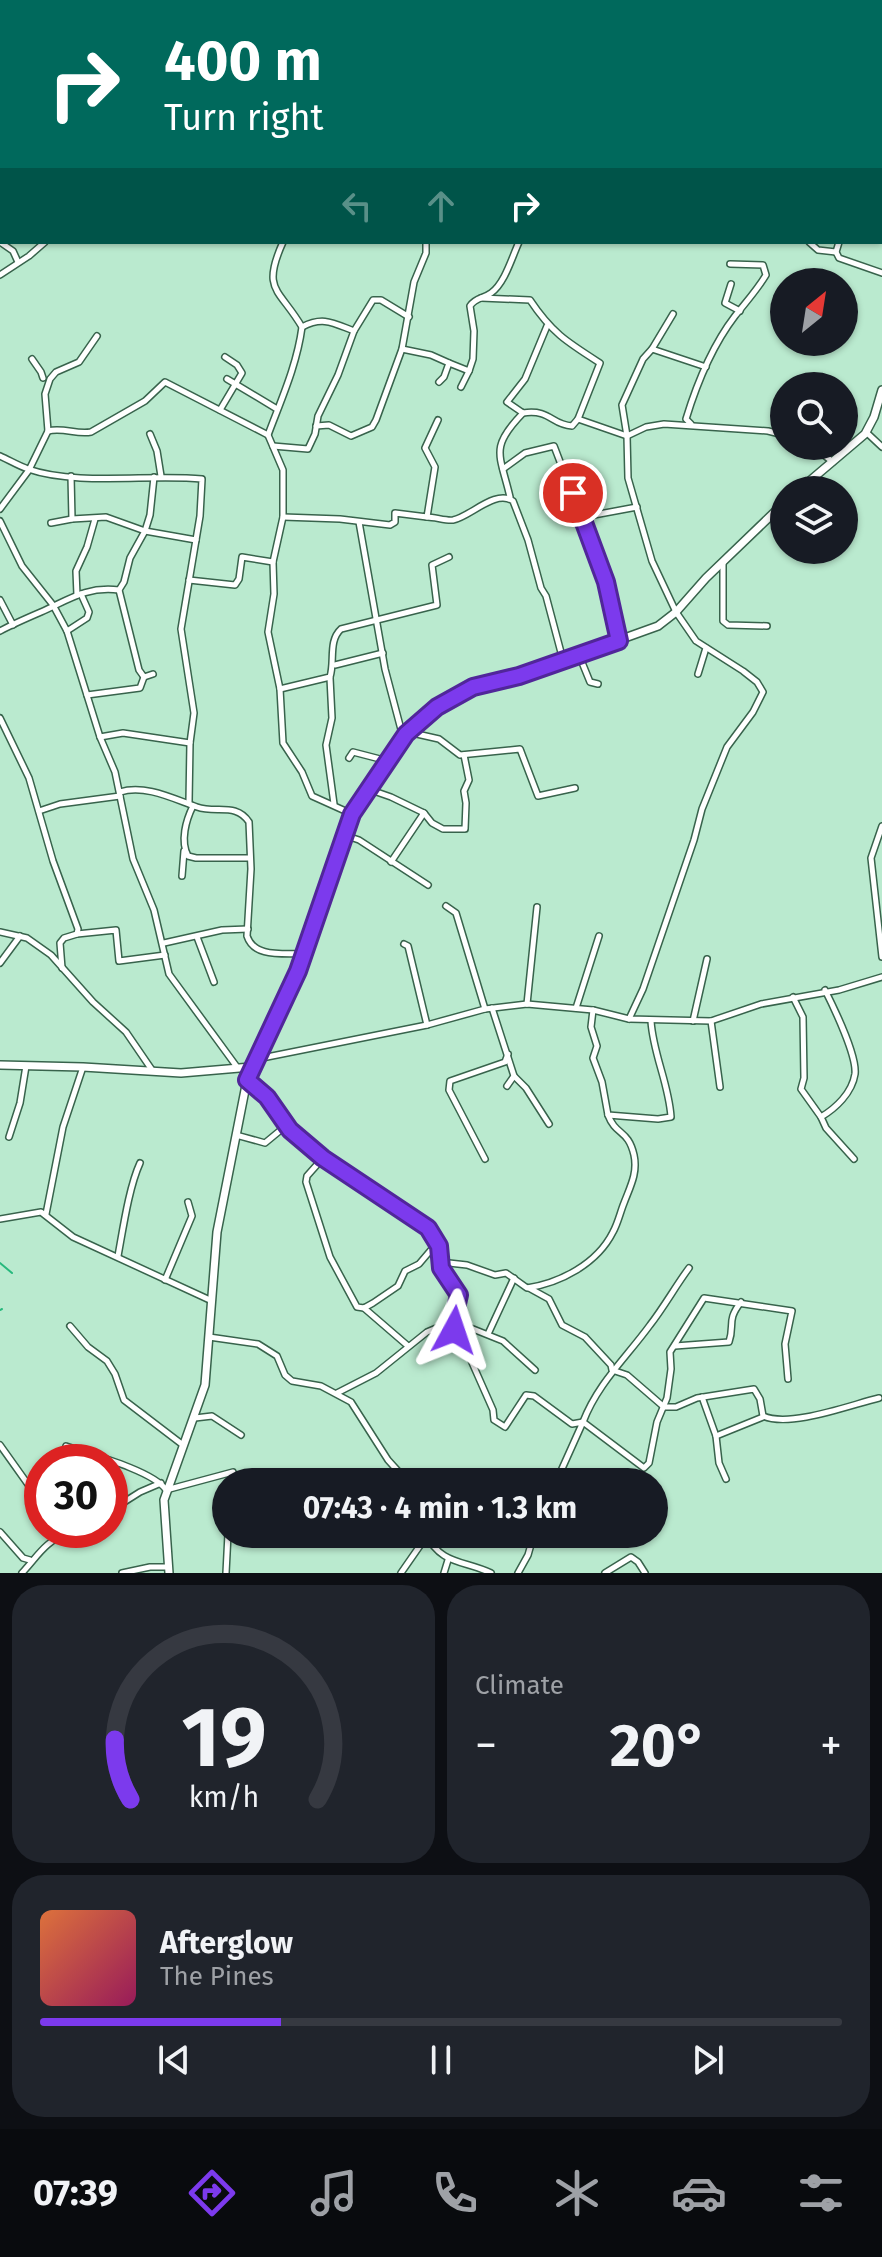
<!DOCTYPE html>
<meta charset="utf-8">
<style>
:root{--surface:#171b24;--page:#20242c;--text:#f1f3f6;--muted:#9ea1a6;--line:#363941;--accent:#7c3aed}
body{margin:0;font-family:"Fira Sans",sans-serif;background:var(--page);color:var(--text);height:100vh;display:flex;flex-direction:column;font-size:30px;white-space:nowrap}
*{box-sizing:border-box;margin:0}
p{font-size:26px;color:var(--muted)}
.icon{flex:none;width:44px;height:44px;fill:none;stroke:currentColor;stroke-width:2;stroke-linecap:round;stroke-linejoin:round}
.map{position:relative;height:1573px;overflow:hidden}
.panel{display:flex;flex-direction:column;gap:12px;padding:12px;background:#0d0f14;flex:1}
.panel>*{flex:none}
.top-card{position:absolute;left:0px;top:0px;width:882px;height:244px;box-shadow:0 2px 6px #0004;background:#00695c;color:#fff;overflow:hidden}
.needle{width:52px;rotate:30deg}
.controls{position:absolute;left:770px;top:268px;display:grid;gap:16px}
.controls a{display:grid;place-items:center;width:88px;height:88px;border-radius:50%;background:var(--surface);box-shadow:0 2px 6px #0004;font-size:40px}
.speed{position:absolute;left:24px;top:1444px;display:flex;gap:16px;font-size:40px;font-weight:700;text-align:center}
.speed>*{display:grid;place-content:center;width:104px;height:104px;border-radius:50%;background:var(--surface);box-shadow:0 2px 6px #0004;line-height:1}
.speed .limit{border:12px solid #d22;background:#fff;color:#111}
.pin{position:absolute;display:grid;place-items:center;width:68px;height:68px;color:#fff;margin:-34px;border:4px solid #fff;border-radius:50%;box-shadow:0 2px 8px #0007}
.me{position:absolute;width:88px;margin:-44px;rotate:5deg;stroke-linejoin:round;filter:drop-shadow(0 0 6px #0008)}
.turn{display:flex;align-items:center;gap:28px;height:168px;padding:0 32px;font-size:36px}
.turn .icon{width:104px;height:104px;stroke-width:2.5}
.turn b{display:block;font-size:56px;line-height:68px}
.lanes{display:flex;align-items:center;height:76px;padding:0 32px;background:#0003;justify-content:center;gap:40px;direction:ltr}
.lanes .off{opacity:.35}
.big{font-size:60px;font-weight:700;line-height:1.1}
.panel .tile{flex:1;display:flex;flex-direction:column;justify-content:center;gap:12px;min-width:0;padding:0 28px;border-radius:32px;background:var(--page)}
.panel .dial{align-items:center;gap:0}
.dial svg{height:208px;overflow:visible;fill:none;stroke:var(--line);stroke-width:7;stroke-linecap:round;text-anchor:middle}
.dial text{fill:var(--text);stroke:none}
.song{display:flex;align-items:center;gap:24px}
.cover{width:96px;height:96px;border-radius:12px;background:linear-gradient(135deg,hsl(20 70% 55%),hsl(330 70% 35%))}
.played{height:8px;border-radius:4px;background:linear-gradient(90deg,var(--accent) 30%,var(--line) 30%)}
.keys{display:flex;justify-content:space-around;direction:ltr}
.heat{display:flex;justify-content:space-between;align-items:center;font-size:44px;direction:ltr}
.panel .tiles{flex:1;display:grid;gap:12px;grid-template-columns:1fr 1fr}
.tile:last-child{grid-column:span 2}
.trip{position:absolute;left:212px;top:1468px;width:456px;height:80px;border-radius:40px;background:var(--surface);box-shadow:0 2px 6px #0004;font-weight:700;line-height:80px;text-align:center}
.tab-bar{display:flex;height:128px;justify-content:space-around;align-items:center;background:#090b0e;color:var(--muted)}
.tab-bar .icon{width:56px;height:56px}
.tab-bar .current{color:var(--accent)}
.tab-bar b{font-size:36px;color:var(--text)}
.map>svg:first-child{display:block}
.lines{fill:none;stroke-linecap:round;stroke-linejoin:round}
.stream{stroke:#27b97d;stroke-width:2}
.street-casing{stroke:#38634c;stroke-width:8}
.secondary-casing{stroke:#38634c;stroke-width:10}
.street{stroke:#fff;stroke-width:5}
.secondary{stroke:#fff;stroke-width:7}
.route-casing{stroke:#51269a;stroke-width:20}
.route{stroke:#7c3aed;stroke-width:14}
</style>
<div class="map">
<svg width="882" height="1573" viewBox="0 0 882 1573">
<rect width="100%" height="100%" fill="#baeacf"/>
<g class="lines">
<!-- stream -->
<g class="stream">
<path d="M880,57L882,55"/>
<path d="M0,1263L12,1273"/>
<path d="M0,1310L2,1309"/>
</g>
<!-- street casing -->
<g class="street-casing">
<g id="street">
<path d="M491,0L492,2"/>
<path d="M560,0L561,2"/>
<path d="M740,0L742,2"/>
<path d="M299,2L300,0"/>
<path d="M685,2L686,0"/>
<path d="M880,61L882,60"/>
<path d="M0,136L2,138"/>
<path d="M880,208H882"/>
<path d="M0,242L13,251L18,262"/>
<path d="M283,242C261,291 279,288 302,327C297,365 281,400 268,435L283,470V517L273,562L274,594L268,632L280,689L283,743L302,772L312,796L352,814"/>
<path d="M809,242L818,250L836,252"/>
<path d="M839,242L836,252L839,258L882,273"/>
<path d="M0,275L29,256L45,242"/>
<path d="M731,284L725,303L740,311"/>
<path d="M481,298L530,300C552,333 567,342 600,363L578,419"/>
<path d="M673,314L652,349L706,367"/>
<path d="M547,326L525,379L507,402L523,413C551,409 551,425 572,426L578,419L627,436L646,427L664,424L768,431L784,435"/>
<path d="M302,327C323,316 333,323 354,331L373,300H381L409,317"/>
<path d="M402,349L431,355L449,363"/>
<path d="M32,359L41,372L43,378"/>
<path d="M227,379L277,409"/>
<path d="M439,382L444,377L449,363L469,371L473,359L474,331L470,306C476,297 483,299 491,293C505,283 512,257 519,242"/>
<path d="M461,387L469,371"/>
<path d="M220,410L242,373L237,365L225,357"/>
<path d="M691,424L686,419C697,383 712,346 735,316C746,302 757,290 766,275L763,265L730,264"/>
<path d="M316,426L329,425L351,436L372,427L376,420L402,349L414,282L426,253V242"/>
<path d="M48,431C63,427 77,435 91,432L145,401L165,382L268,435"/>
<path d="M866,432L882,447"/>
<path d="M150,434L157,451L161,476"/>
<path d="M273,446L308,449L315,434L318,416L338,375L354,331"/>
<path d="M812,446L833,462"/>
<path d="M0,456C9,460 19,466 28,469C77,486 150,474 202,479L200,516L181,629L194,713L190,743L189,802"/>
<path d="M503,469L525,453L554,446L606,582L619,640"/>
<path d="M71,476L72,519"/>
<path d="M510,497C500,454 489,448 523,413"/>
<path d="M0,509L29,470L48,431L45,394L50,379L56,372L79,362L97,336"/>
<path d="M283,517L340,519L390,525L395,522V513L427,517L435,467L425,448L438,420"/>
<path d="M427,517C435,517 446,521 453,520C470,517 495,489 513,501L528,540L541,588L546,596L563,660"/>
<path d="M583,517L637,507"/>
<path d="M0,521L22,566L53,605L67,631L100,737L115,772L133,859L154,910L169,974L237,1067"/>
<path d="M359,522L385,669L403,737"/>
<path d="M51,523L72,519L106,517L145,531L196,540"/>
<path d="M723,563V621L728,625L767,626"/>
<path d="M189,580L235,585L239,579L242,557L273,562"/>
<path d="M77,595L76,571L87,547L95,519"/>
<path d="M0,600L13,625"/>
<path d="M0,631C13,624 27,618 41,612C68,600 86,586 119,590"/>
<path d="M67,631L87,618L89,612L81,594"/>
<path d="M579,655L590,682L598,684"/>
<path d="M335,665L383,653"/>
<path d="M698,674L706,648"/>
<path d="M144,677L139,670L119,590L124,582L130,558L145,531L150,515L154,477"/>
<path d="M144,677L153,674"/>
<path d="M330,678L332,718L326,745L334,804"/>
<path d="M280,689L330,677C335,661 328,641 341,629L437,605L432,565L449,557"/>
<path d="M87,695L140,688L144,677"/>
<path d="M0,718L29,778L53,861L78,929L77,934L64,938L60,943L62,968"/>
<path d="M408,732L439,739L460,755L520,749L538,796L575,788"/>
<path d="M100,737L123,733L190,743"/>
<path d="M349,758L353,752L380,759L384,764"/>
<path d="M368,789L391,797L424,813L432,823L443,829H465L466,803L464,791L469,780L464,755"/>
<path d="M120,792C145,784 174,799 197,807C216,814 236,802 249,822L251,869L247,936C254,958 283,953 303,954"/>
<path d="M193,806C186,820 180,841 188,856L196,858H250"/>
<path d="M39,811L60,804L120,796"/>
<path d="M882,826L871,858L882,957"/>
<path d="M344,835L359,840L428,885"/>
<path d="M391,862L424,813"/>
<path d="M182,876L184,851"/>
<path d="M446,906L456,913L485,1009"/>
<path d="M0,932L27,938L51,955L93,1002L126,1032L152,1070"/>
<path d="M77,934L116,930L119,961L165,955"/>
<path d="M197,937L214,982"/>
<path d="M164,943L222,930L248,929"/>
<path d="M404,944L408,946L427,1025"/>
<path d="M0,963L20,936"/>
<path d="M825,990C834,1008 857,1056 855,1074C852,1093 836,1108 821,1117L826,1128L854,1159"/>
<path d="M793,997L803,1017L804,1078L801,1089L821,1117"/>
<path d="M527,1004L537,907"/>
<path d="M492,1008L514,1076L507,1086"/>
<path d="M576,1008L599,936"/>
<path d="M593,1010L591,1027L597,1046L593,1058L602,1082L608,1115L658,1119L671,1117C669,1084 653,1054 651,1021"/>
<path d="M629,1019L643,989L694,840L702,809L727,747L753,712L763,692L757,682L743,671L696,641L676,612L652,561L628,478L627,436L622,405L643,359L652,349"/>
<path d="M693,1021L707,959"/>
<path d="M711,1021L720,1087"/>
<path d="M257,1059L427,1025L485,1009L527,1004L593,1010L629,1019L711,1021L761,1004L839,990L882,977"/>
<path d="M514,1076L526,1088L549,1124"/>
<path d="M247,1081L267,1097L290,1130L323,1158L428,1228L439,1246L441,1268L457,1290L459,1300L453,1321L454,1330L462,1340L493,1410L494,1420L505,1427L526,1395L534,1396L572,1424L583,1422L556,1482"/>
<path d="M236,1135L265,1143L282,1129H289"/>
<path d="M9,1137L20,1103L26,1066"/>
<path d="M323,1158L307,1176L306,1182L330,1257L357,1307L364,1308L373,1303L398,1286L405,1271L419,1264L436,1244"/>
<path d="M485,1159L449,1090L450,1081L505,1062L508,1054"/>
<path d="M46,1214L63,1127L83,1067"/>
<path d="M0,1219L41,1212L73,1237L212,1301"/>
<path d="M118,1256C123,1229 129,1187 140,1163"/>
<path d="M440,1262L467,1265L495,1275L506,1273L527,1288C560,1283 597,1264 613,1232C618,1223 620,1213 624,1203C630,1187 638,1173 634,1155C628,1129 616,1136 608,1115"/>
<path d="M689,1268C675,1287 664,1307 650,1325C626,1358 598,1383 583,1422L644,1468L649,1463L657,1422L667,1398L671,1369L670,1352L704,1298L792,1311L785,1344L788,1379"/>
<path d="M165,1280L192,1216L188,1202"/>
<path d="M529,1288L549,1299L562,1325L585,1337L611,1365L612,1370L627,1375L664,1407H676L697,1398L754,1389L760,1399L763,1416C790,1428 850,1405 879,1398"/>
<path d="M364,1308L408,1346"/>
<path d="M70,1326L88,1347L107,1361L115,1374L124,1400L183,1445"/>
<path d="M488,1334L514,1278"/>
<path d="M209,1337L258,1344L277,1356L285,1375L292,1381L321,1386L351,1402L388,1460L408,1482"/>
<path d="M675,1346L729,1342C735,1325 726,1321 741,1302"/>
<path d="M337,1393L376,1373L427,1332L453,1321L503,1341L535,1370"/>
<path d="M702,1397L716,1436L719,1463L726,1479"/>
<path d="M195,1418L212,1416L241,1435"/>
<path d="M716,1436L763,1417"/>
<path d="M0,1445L42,1504"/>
<path d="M66,1446C90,1454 154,1471 166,1490L233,1472"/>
<path d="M110,1511L140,1492L161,1483"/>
<path d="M0,1532L23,1558L30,1560"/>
<path d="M426,1534C441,1565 463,1560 491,1573"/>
<path d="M22,1573C41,1552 43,1544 71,1530"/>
<path d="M122,1573L150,1567H168"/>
<path d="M226,1573L228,1534"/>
<path d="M401,1573L426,1537"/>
<path d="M444,1573L448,1560"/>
<path d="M518,1573L528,1555L534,1534"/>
<path d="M605,1573L631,1557L638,1562L645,1573"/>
</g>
</g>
<!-- secondary casing -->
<g class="secondary-casing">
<g id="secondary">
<path d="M799,490L865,434L874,417L882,390"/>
<path d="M0,1065L83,1067L181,1073L251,1067"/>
<path d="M169,1573L164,1500L205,1385L217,1232L247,1080L298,971L332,864L352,814L406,734L422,717L454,696L473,687L519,676L658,626L676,612L706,578L784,503"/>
</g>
</g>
<!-- street -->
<use href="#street" class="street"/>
<!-- secondary -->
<use href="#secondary" class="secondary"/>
</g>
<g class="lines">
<!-- route casing -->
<g class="route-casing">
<path id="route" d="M454,1330L453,1321L459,1295L441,1268L439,1246L428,1228L323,1158L290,1130L267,1097L247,1080L298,971L352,814L406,734L437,707L473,687L519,676L619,641L606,582L573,493"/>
</g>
<!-- route -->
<use href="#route" class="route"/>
</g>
</svg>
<div class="controls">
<a><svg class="needle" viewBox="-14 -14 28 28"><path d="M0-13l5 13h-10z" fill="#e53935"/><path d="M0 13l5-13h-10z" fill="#9ea1a6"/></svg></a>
<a><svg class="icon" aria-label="search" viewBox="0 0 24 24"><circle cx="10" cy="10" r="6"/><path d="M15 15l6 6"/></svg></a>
<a><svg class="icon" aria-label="layers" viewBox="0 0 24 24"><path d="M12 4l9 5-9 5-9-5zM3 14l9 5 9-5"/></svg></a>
</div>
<div class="speed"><div class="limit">30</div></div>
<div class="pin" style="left:573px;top:493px;background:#d93025"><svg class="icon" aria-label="arrive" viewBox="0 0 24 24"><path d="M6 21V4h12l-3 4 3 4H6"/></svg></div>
<svg class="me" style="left:454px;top:1330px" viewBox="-20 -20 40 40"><path d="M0-17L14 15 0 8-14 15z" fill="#7c3aed" stroke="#fff" stroke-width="4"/></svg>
<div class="trip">07:43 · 4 min · 1.3 km</div>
<div class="top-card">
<div class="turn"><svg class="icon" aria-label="right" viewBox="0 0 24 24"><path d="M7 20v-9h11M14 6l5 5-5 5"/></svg><div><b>400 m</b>Turn right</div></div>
<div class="lanes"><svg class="icon off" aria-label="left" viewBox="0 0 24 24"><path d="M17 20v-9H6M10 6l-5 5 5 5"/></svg><svg class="icon off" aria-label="ahead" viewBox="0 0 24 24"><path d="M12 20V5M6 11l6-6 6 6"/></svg><svg class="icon" aria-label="right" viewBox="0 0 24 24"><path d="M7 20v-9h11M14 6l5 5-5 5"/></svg></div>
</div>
</div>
<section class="panel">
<div class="tiles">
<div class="tile dial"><svg viewBox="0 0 100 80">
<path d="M14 69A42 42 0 1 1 86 69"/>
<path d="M14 69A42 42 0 0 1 8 46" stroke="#7c3aed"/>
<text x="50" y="56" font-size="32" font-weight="700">19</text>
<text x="50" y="72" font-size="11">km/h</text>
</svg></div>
<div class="tile"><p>Climate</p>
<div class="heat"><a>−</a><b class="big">20°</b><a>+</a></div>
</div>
<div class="tile">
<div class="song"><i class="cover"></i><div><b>Afterglow</b><p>The Pines</p></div></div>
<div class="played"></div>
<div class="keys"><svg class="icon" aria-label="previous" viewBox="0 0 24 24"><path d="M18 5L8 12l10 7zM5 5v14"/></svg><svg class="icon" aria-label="pause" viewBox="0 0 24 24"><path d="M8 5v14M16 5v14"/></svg><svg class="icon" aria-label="next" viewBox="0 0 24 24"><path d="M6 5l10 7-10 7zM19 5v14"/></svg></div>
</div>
</div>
</section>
<nav class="tab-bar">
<b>07:39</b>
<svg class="icon current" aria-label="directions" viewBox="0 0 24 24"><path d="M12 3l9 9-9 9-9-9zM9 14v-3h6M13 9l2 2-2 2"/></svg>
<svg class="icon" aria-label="music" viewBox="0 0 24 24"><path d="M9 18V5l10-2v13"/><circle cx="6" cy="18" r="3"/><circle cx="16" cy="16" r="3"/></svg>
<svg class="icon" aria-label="phone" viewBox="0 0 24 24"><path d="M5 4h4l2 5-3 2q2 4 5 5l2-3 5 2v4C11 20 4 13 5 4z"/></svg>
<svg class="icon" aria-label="climate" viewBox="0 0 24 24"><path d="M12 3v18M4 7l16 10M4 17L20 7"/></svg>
<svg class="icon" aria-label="car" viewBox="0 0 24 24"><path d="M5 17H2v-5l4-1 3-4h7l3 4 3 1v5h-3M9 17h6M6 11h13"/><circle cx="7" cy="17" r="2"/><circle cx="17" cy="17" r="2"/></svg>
<svg class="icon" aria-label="filters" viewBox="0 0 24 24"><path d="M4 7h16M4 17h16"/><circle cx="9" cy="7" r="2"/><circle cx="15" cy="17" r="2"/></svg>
</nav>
